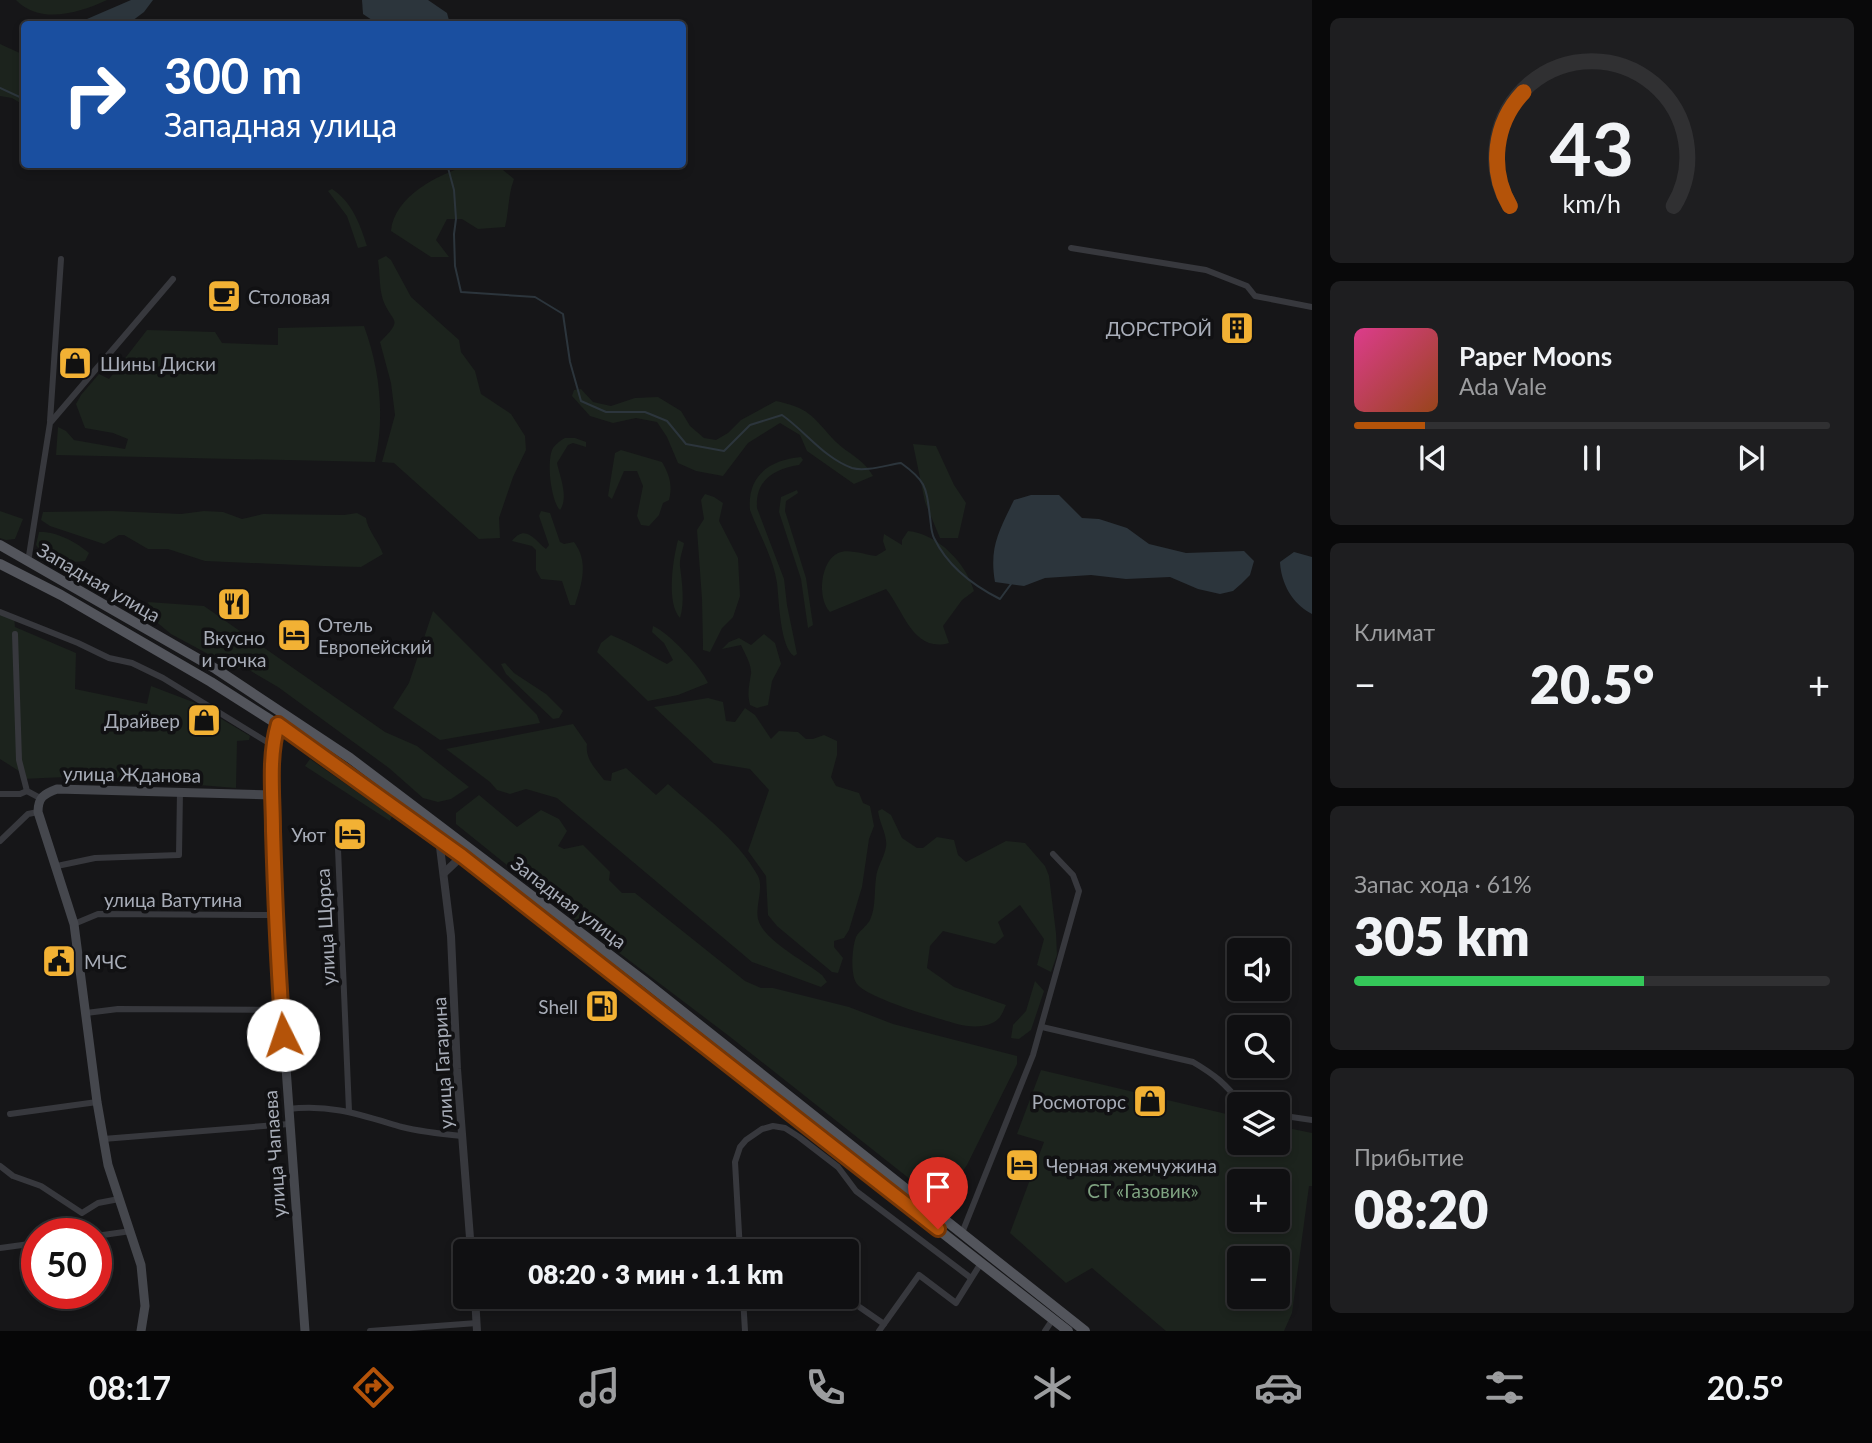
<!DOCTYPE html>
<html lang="ru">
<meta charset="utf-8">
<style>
:root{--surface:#101012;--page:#1e1e20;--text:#f1f3f6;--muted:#9c9d9f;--line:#303032;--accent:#b45309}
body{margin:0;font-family:Lato,sans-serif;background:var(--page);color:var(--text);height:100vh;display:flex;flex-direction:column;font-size:26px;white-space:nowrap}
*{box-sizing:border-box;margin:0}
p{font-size:23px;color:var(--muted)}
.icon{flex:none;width:38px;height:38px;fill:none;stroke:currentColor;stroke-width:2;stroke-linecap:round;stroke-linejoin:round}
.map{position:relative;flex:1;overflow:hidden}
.sheet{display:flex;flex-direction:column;gap:18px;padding:18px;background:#09090a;width:560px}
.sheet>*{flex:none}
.banner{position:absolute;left:21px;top:21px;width:665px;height:147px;border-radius:7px;box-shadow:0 4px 10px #0003,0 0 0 2px var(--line);background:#1a4fa0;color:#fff;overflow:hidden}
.controls{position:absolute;left:1227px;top:938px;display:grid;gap:14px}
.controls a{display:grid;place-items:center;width:63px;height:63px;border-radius:7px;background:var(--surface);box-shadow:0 4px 10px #0003,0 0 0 2px var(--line);font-size:35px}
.speed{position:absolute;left:21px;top:1218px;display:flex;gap:14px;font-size:35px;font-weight:700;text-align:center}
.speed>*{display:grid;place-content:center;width:91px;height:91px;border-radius:50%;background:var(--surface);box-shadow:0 4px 10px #0003,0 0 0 2px var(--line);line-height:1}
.speed .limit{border:10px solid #d22;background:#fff;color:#111}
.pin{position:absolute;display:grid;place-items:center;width:60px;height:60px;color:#fff;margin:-72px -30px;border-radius:50% 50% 50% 0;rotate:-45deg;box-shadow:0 0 7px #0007}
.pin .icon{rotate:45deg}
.me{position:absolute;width:77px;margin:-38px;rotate:356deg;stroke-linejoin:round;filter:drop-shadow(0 0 5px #0008)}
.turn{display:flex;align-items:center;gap:24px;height:147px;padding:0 28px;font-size:32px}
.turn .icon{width:91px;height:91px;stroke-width:2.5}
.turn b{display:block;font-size:49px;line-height:60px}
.big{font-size:52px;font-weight:800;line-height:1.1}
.sheet .widget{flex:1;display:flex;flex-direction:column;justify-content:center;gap:10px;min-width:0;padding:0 24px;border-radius:10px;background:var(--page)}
.sheet .dial{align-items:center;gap:0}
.dial svg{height:182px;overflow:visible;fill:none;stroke:var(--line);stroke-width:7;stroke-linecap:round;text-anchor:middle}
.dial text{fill:var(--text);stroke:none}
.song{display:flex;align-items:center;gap:21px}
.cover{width:84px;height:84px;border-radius:10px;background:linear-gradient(135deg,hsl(330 70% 55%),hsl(20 70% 35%))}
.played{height:7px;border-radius:4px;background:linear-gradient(90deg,var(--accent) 15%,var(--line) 15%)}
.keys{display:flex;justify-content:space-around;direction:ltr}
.heat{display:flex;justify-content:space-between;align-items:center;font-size:38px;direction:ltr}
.charge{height:10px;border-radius:5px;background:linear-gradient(90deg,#34c759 61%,var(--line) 0)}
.trip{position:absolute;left:453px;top:1239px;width:406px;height:70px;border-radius:7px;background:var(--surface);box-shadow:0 4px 10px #0003,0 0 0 2px var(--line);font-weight:800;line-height:70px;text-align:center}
.tab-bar{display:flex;height:112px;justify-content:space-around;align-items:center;background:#060607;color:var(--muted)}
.tab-bar .icon{width:49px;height:49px}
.tab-bar .active{color:var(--accent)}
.tab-bar b{font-size:32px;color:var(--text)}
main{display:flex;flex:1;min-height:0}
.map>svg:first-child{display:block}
.green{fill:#1c231d;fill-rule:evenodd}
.water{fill:#2c353c}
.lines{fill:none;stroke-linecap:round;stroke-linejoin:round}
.stream{stroke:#2c353c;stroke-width:2}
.minor{stroke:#37383d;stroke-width:6}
.tertiary{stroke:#37383d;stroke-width:8}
.secondary{stroke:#45474d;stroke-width:9}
.primary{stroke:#53555c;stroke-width:10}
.route-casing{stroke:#753606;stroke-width:18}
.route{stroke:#b45309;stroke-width:12}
.labels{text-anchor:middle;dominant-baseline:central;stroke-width:7;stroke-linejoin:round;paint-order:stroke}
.poi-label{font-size:19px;fill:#a8adb8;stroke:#111113;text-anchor:start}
.street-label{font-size:19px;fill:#a8adb8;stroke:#111113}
.park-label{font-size:19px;fill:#7fa381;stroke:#111113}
</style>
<main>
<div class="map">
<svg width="1312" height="1331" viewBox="0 0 1312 1331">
<rect width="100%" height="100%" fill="#161618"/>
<!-- green -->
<g class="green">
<path d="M16,0H107C79,13 40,25 16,0Z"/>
<path d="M0,44L24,55V105L12,98L0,96Z"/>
<path d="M469,165H497L514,179C508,195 509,211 505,227L478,229L462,219H447L436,240L449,257H431L391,231C394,196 439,174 469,165Z"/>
<path d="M332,189C352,202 360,224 367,246L358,248L347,216L328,191Z"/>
<path d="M386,256L391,260L411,297L459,340L461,352L475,371L481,394L511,414L525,436L526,450L513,477L499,518L500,538L479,539L394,463L382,462L395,415L391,383L380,342C405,317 392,324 383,300C379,288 380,272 378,260Z"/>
<path d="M364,326C380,370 385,416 375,462L56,455L58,427L66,431L74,440L125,449L128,439L113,433L85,428L76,404L81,395L99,374L109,379L147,330L215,332L222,343L278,345V328Z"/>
<path d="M581,389L593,402L611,406L635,398L658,397L681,411L690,426L704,438L716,440L728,433L741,420L776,401C808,408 812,415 833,439C846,453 863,458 873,476L854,484L807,451L800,435L780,423L748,443L723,476L696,471L678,463L667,437L657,422L636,418L613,423L590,416L572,396L574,390Z"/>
<path d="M565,438H575L586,442V447L573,443L568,445L557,463C560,477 569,498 560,510C551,501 546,460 553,448C556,444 561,440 565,438Z"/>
<path d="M913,444L936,446L954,485L966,503L958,538H940L925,502Z"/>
<path d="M621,450L662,462C669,474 673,485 669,500L663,503L659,515L649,526L641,525L637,516L643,486L637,471H624L612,499L608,496L615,453Z"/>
<path d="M801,457L803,460L799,465C774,469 755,480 757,508L784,579L787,605L797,654L794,656C780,647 779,600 777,583C773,557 759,534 750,510C747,476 769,460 801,457Z"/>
<path d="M797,490L798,493L786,501L785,511L806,578L813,625L808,628L801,579L779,512L781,497Z"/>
<path d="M705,494L714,497L723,503L719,521L738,558L740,596L733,617L722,628L710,652L703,650V646L702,599L697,530L704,519L701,500Z"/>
<path d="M0,511L23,519L15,539L6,540L0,538Z"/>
<path d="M112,511L181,514L204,511L223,512L242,519L263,514L344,515L357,513L366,518C367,529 379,542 383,554L361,567L323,566L205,561L168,549H148L124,535H119L104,544L50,526L41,520L43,512Z"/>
<path d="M541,511L550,513L560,542L564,544L574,542C589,562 582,583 575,605H570L562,581L541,579L536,570V550L532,546L512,541C526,523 535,541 546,549L549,545L539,516Z"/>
<path d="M908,531C938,534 966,563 974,591L962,600L943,626L949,643C913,653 904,611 886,589L830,612C817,598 820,562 838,553C848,548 866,555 876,556L886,550L883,541L884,534L902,545V540Z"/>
<path d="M39,532C56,531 76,542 89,553L85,561C64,563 49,563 36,545Z"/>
<path d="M678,540L684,543C683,550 679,559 680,566C682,582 685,603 680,618C666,603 673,559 678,540Z"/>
<path d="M148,602L204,606L385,732L417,746L469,787L451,799L438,802L423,798L389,768L278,687L244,667L236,669L171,634L154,620Z"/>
<path d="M0,611L14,615L15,627L76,653L75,689L147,704L151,686L193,702L250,736L249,740L237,741L236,788L89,776L21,779L19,771L0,759Z"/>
<path d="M433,611L537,715L540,723L440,740L393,708L409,683Z"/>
<path d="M653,626C668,632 702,668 708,683L678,695L648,701L597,652L601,643L611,635C631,643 648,654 667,664L673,660L664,643L652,632Z"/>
<path d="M764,634L775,643L781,664L772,681L768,705L757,708L750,705C747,693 749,686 751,674C752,665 745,654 741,645L722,649L729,642L739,638L751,645Z"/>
<path d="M505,663L514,673L546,694L563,711L559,718L553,719L506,674L501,664Z"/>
<path d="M708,698L723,702L726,721L735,722L745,708L755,715L771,739L779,731L798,732L806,739H813L824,735L837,741V755L831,777L836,786L859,793L863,803L870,806L874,826L869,839L862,887L849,930L844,938L834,941V947L843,958L838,973L832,972L777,926L768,915L766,876L748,851L769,790L750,769L714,763L654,707Z"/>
<path d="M573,724L587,744C585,759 595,768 604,780L611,781L612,773L626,768L656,795L668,784C698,811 738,839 758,876C764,888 755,906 758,919C763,940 805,961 822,975L827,982L821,987L752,962L557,798L526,789L510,794L497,790L490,782L446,749Z"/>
<path d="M310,759L392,816L390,821L305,766Z"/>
<path d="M479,795L517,827L541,810L559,819L567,831L558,846L564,849L583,845L610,872L609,880L622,893H635L745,981L761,988H773L849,1007L893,1024L1017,1056V1064L967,1165L944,1198L930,1195L729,1036L560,908L456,824V813Z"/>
<path d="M882,809L891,815L902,838L917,848H923L937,837L954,840L958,855L966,862L1006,841L1025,843L1045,866L1049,876L1056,933L1057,955L1051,972L1037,965L1044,939L1020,905L998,922L1004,936L995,944L943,931L930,946L927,968L954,987L1006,1005C1004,1009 1002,1016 998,1019C988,1029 969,1027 957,1024C937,1018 869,999 857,984C850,975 852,948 856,937C859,931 866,927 870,920C876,907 874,892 876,878C877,867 884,858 886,847C888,836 879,822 878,811Z"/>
<path d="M1035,981L1044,991L1031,1030L1019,1039L1011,1038L1013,1025L1026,1011Z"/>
<path d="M1041,1070L1239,1117V1143H1278V1126L1312,1133V1186H1309L1292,1313L1284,1331H1166L1092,1268L1066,1283L1010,1233L1044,1142L1017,1134ZM1239,1181H1278V1220H1239ZM1239,1258H1278V1297H1239Z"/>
</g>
<!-- water -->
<g class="water">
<path d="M131,0H153L144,12L128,24H82L87,19Z"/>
<path d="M362,0H428L447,13L450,24H378L363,14Z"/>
<path d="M1031,495H1059L1082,518L1099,519L1127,528L1149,544L1186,553L1244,551L1254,561L1250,575L1241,584L1233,591L1220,594L1198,589L1170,577L1126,579L1091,575L1045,578L1024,586L995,582C989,547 999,531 1014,500Z"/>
<path d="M1294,552L1312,557V614C1292,604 1281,583 1280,562Z"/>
</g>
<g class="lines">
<!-- stream -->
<g class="stream">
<path d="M0,88L24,99"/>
<path d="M447,164L454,190L456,219L454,234L455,266L461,292L535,297L563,314L570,362L581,401L606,412H645L667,421L686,444L724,451L750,425L782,415C805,431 824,458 852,468C865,472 887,465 901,463C926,481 926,486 930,517C931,524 931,532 934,538C948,567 972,585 1000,599L1011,584"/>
</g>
<!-- minor -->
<g class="minor">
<path d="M1071,248L1206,270L1247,286L1255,296L1312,307"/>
<path d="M50,421L61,259"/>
<path d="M28,562L50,423L173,279"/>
<path d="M0,612L78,643L109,658L132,663L163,678L272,745"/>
<path d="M15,634L19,760L27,791L40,798"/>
<path d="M0,794H20L27,791"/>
<path d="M337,825L349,1111"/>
<path d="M0,841L28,814L38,812"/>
<path d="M57,866L95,858L179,855L180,791"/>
<path d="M74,924L98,914L275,915"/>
<path d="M86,1013L118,1009L281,1010"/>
<path d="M1042,1027L1193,1062C1215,1075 1226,1084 1241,1104"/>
<path d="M288,1109C332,1104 361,1115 402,1127C422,1132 442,1134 462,1136"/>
<path d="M10,1114L97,1102"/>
<path d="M1278,1115L1312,1120"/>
<path d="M103,1139L289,1124"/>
<path d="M0,1166L13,1176L41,1186L82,1213L98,1203L119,1199"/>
<path d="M962,1233L1033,1055L1079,891L1073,875L1053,854"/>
<path d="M96,1236L131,1231"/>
<path d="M0,1248L37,1243"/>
<path d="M740,1251L735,1162L740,1147L746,1140L762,1129L773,1126L785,1128L799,1137L838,1167L856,1191L971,1278"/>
<path d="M743,1297L745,1331"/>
<path d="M845,1297L884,1324"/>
<path d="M370,1331L477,1323"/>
<path d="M879,1331L919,1275L956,1303L981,1263"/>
<path d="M1045,1331L1053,1319"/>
</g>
<!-- tertiary -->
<g class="tertiary">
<path d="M439,839L451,936L457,1069L471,1251"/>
<path d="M444,873L462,856"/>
<path d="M475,1297L477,1331"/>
</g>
<!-- secondary -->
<g class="secondary">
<path d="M278,724L272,745L275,915L305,1331"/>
<path d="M141,1331L145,1306L141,1265L108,1165L97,1102L74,924L38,812C38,797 44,794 57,789L273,795"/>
</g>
<!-- primary -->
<g class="primary">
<path d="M0,545L216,669L350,758L644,981L1085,1331"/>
<path d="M0,564L61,595L211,682L296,736L439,839L1068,1331"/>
</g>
</g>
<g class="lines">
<!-- route casing -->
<g class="route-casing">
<path id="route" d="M283,1035C278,967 275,899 273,831C273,795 268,759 278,724L462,856L938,1229"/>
</g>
<!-- route -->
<use href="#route" class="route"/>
</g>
<!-- icons -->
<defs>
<g id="cafe-square" transform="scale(1.75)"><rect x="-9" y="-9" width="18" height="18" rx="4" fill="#f2b134" stroke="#111113"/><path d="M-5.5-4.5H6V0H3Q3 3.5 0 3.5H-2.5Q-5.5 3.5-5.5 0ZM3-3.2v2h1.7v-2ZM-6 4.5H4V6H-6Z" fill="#111"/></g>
<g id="building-square" transform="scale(1.75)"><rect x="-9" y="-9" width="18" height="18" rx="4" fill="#f2b134" stroke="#111113"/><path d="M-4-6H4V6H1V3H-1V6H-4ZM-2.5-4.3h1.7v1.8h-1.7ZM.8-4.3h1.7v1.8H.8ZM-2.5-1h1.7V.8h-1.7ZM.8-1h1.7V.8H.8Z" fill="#111"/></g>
<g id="shop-square" transform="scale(1.75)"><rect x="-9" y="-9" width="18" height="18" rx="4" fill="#f2b134" stroke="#111113"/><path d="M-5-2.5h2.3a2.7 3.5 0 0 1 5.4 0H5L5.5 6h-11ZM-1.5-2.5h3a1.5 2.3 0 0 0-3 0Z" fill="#111"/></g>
<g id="restaurant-square" transform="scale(1.75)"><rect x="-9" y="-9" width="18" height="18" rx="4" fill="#f2b134" stroke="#111113"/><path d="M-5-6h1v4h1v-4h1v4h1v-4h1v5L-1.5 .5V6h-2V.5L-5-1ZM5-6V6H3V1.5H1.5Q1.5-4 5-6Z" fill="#111"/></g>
<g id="hotel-square" transform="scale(1.75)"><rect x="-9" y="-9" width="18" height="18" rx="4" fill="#f2b134" stroke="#111113"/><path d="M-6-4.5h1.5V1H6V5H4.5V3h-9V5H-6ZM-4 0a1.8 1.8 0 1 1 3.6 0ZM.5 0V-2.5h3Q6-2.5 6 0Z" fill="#111"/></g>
<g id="civic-square" transform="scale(1.75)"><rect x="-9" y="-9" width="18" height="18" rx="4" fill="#f2b134" stroke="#111113"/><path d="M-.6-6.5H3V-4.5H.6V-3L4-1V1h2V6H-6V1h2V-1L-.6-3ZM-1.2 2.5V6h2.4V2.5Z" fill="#111"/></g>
<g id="fuel-square" transform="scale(1.75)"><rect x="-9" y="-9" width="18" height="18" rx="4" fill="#f2b134" stroke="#111113"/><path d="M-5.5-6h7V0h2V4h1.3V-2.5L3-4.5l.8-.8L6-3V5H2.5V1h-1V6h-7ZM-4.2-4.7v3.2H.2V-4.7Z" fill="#111"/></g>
</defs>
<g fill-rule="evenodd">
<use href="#cafe-square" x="224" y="296"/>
<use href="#building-square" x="1237" y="328"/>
<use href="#shop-square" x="75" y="363"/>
<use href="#restaurant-square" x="234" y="604"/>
<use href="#hotel-square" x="294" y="635"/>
<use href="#shop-square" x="204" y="720"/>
<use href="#hotel-square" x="350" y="834"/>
<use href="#civic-square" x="59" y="961"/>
<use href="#fuel-square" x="602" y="1006"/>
<use href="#shop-square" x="1150" y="1101"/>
<use href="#hotel-square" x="1022" y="1165"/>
</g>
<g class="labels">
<!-- poi labels -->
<g class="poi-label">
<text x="248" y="296">Столовая</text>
<text x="1212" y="328" text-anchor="end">ДОРСТРОЙ</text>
<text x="100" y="363">Шины Диски</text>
<text x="318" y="624">Отель<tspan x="318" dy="22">Европейский</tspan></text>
<text x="234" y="637" text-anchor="middle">Вкусно<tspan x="234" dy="22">и точка</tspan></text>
<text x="180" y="720" text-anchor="end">Драйвер</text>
<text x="326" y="834" text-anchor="end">Уют</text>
<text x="84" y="961">МЧС</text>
<text x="578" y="1006" text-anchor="end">Shell</text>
<text x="1126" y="1101" text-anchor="end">Росмоторс</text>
<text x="1046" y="1165">Черная жемчужина</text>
</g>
<!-- street labels -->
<g class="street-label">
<text transform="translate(99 582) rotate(30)">Западная улица</text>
<text transform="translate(132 774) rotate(1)">улица Жданова</text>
<text x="173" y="899">улица Ватутина</text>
<text transform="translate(569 902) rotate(37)">Западная улица</text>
<text transform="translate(325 927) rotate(-93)">улица Щорса</text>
<text transform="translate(442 1063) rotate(-93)">улица Гагарина</text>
<text transform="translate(274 1154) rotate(-94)">улица Чапаева</text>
</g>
<!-- park labels -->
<g class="park-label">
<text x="1143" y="1190">СТ «Газовик»</text>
</g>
</g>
</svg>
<div class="controls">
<a><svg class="icon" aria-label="sound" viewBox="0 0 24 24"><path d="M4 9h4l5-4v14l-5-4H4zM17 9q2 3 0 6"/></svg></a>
<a><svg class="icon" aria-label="search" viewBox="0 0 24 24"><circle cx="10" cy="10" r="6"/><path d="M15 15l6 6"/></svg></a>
<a><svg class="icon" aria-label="layers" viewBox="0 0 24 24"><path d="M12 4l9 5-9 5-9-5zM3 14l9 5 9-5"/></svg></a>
<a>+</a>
<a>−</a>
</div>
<div class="speed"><div class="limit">50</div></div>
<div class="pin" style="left:938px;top:1229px;background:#d93025"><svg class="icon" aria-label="arrive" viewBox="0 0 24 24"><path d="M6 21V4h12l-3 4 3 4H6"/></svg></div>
<svg class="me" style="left:283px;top:1035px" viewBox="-20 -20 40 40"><circle r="19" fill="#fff"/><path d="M0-13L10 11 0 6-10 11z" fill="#b45309"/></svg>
<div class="trip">08:20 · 3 мин · 1.1 km</div>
<div class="banner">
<div class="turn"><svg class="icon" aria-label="right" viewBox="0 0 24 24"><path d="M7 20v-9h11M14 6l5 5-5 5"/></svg><div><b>300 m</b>Западная улица</div></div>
</div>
</div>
<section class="sheet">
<div class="widget dial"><svg viewBox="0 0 100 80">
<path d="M14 69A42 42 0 1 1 86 69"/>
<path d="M14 69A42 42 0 0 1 20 19" stroke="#b45309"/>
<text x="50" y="56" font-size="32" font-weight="700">43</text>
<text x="50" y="72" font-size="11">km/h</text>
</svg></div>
<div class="widget">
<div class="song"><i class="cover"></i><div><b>Paper Moons</b><p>Ada Vale</p></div></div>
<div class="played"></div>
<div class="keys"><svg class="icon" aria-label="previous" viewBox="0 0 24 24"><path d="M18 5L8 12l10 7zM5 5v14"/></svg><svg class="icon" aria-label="pause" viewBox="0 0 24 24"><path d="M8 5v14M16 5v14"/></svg><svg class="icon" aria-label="next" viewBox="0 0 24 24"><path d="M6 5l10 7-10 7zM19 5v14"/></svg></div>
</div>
<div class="widget"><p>Климат</p>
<div class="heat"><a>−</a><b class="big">20.5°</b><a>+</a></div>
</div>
<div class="widget"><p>Запас хода · 61%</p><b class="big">305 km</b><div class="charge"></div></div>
<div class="widget"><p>Прибытие</p><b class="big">08:20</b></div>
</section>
</main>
<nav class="tab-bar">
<b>08:17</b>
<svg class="icon active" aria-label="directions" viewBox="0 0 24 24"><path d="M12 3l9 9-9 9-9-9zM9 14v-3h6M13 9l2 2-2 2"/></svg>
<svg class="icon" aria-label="music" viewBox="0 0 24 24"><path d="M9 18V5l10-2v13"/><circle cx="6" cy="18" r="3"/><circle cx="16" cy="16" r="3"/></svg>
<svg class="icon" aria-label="phone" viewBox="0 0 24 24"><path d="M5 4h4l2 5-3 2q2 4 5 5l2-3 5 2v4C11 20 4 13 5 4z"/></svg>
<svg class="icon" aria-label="climate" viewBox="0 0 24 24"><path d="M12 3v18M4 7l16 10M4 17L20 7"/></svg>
<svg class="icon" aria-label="car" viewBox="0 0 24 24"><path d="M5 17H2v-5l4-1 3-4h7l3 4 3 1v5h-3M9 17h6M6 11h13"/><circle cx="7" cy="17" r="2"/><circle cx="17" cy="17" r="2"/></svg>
<svg class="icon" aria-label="filters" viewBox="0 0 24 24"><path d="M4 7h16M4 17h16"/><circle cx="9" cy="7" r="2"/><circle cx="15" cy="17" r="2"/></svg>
<b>20.5°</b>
</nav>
